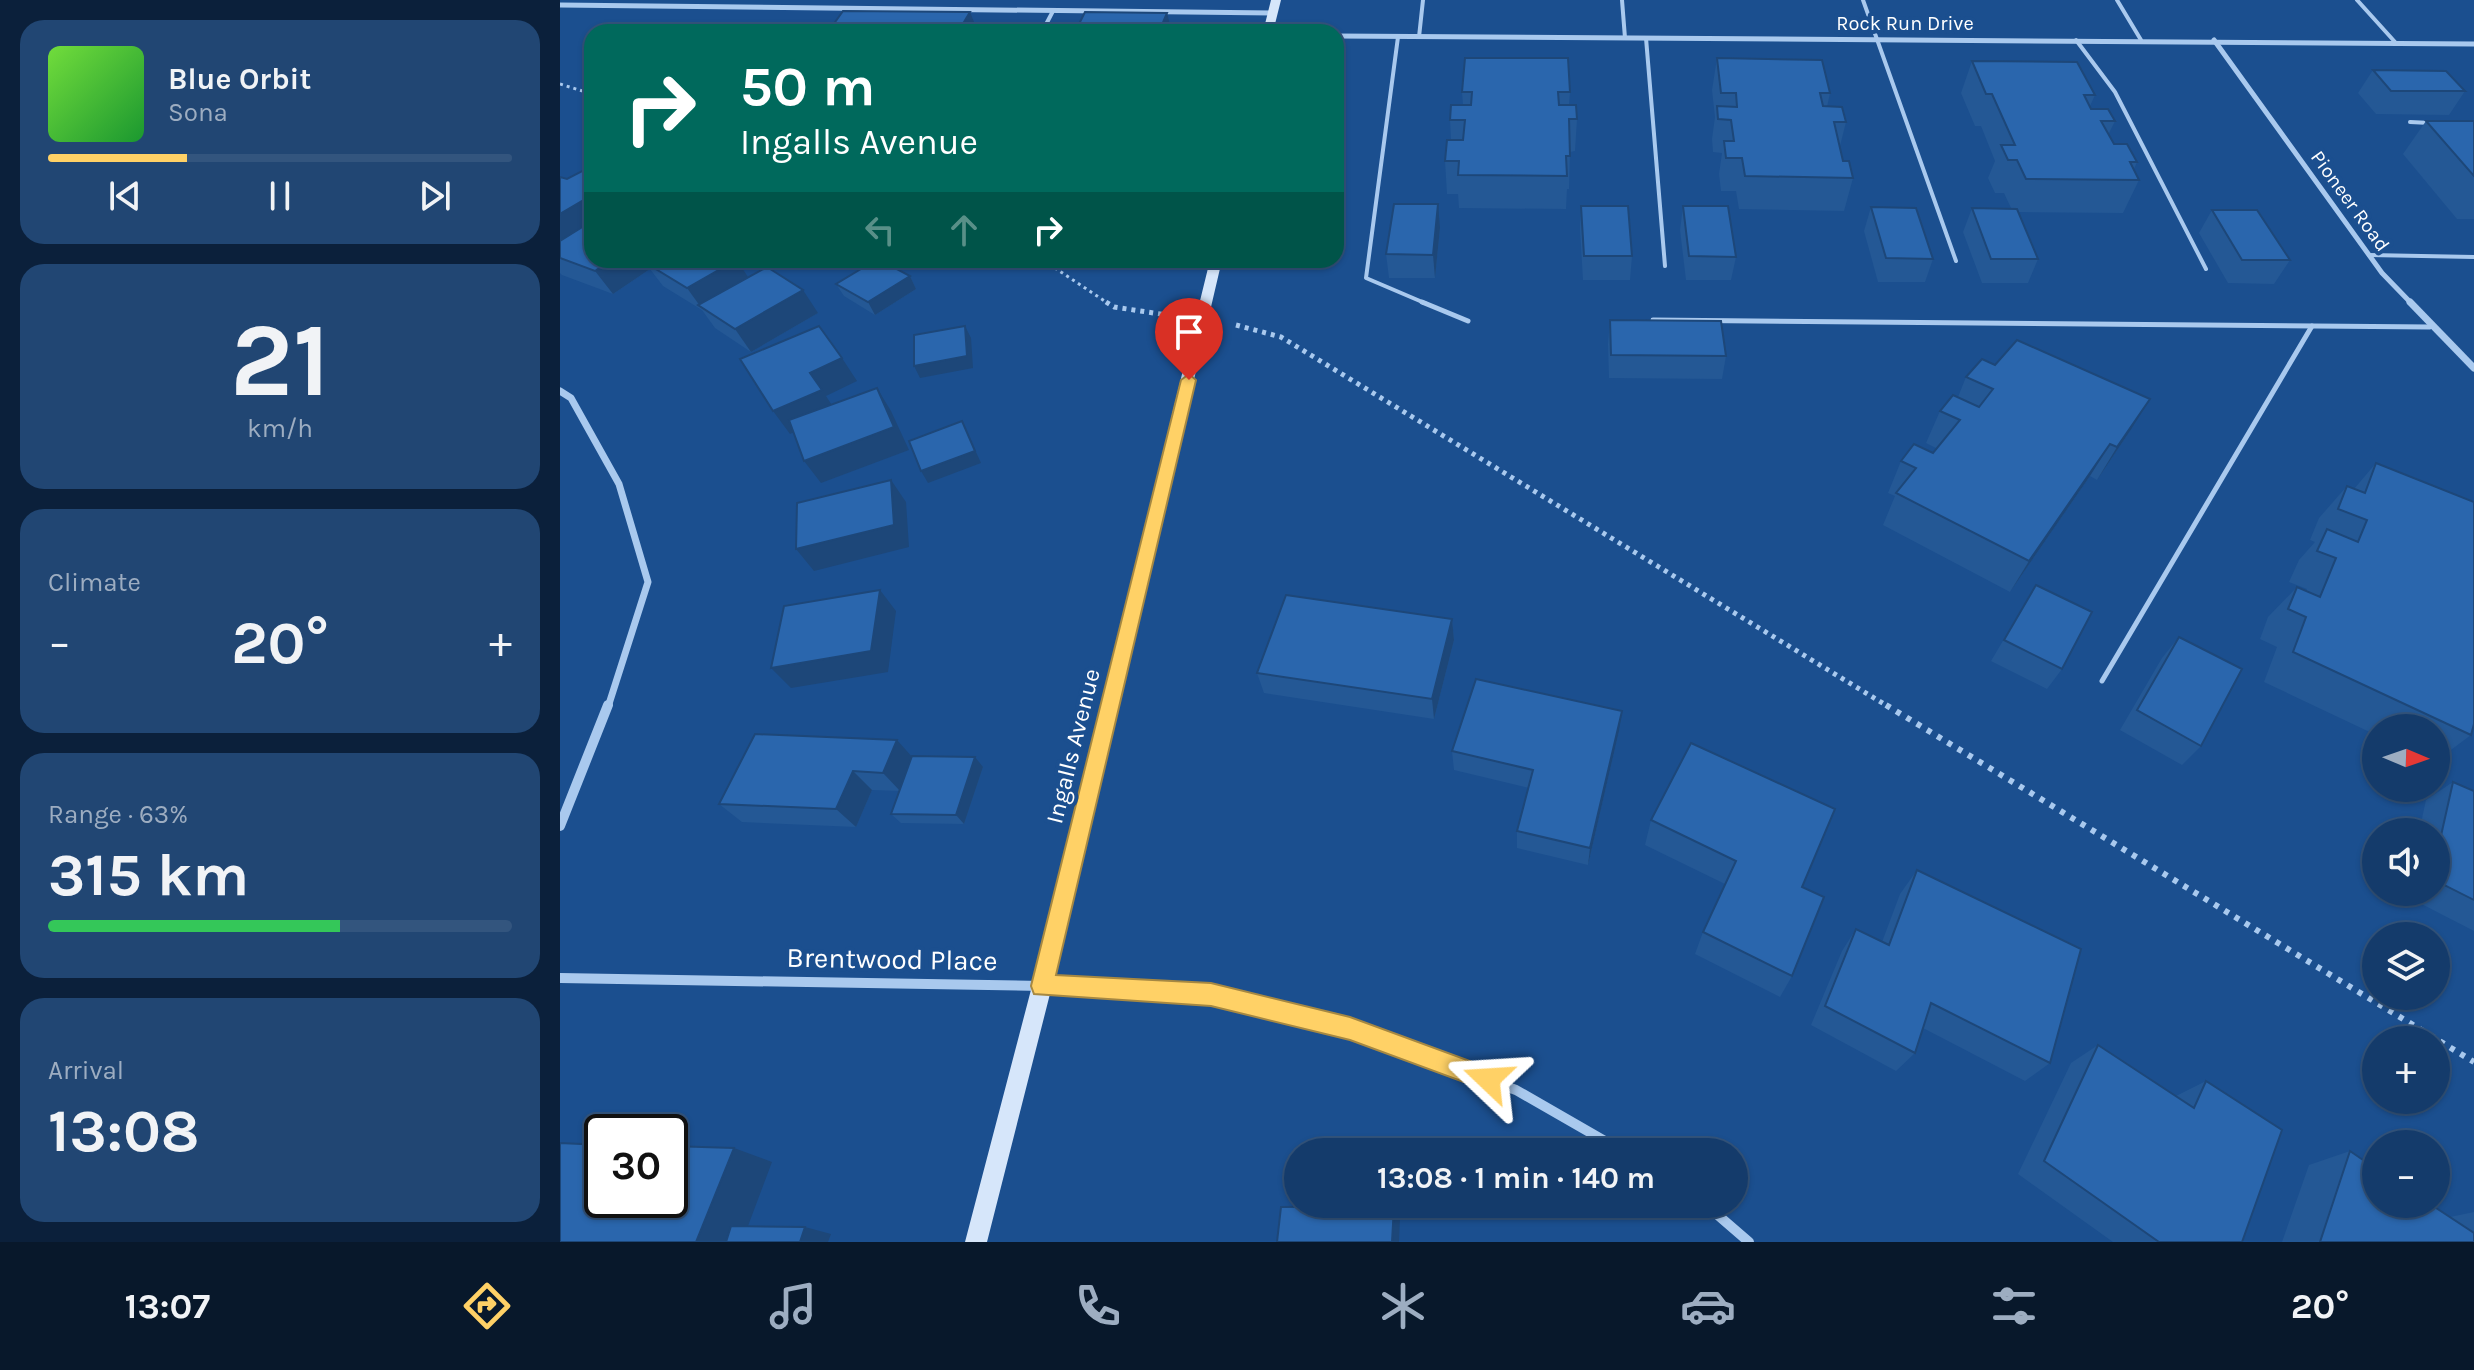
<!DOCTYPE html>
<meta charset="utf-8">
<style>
:root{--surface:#143b6b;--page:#214673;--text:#f1f3f6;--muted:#9dadc1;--line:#33557e;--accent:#ffd166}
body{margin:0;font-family:Karla,sans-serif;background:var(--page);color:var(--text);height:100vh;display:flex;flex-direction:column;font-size:30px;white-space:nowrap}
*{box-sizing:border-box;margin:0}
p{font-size:26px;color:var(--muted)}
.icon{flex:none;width:44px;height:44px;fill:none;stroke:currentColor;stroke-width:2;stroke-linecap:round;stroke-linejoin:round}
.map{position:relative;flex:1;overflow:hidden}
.side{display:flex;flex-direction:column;gap:20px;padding:20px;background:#0b203b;width:560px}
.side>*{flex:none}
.top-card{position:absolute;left:24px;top:24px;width:760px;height:244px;border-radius:24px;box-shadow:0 2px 6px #0004,0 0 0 2px var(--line);background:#00695c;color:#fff;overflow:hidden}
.needle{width:52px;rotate:92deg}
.buttons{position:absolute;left:1802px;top:714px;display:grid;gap:16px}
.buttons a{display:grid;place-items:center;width:88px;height:88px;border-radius:50%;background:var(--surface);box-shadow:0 2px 6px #0004,0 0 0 2px var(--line);font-size:40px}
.speed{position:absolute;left:24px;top:1114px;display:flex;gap:16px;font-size:40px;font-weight:700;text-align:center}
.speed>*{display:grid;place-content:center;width:104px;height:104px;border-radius:50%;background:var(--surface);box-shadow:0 2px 6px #0004,0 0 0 2px var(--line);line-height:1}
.speed .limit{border:4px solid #111;border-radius:12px;background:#fff;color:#111}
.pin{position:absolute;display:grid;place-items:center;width:68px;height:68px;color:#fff;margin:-82px -34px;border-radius:50% 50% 50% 0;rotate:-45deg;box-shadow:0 0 8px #0007}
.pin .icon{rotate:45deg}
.me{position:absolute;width:88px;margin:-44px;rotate:290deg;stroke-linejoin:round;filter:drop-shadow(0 0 6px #0008)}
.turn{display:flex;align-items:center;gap:28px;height:168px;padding:0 24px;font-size:36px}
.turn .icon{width:104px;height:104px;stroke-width:2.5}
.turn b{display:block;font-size:56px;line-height:68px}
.lanes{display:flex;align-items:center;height:76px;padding:0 24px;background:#0003;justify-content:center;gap:40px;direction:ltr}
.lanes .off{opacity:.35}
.big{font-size:60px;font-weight:700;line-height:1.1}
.side .widget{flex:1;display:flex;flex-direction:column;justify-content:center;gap:12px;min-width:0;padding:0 28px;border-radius:24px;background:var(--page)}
.side .dial{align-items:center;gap:0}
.dial b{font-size:104px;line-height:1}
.song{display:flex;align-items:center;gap:24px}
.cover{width:96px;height:96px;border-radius:12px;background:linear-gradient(135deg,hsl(100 70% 55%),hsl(130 70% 35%))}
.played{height:8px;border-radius:4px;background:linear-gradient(90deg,var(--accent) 30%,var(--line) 30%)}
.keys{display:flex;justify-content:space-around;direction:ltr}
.heat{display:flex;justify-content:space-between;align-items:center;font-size:44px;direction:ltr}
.charge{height:12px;border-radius:6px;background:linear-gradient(90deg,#34c759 63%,var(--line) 0)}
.trip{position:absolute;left:724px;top:1138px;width:464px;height:80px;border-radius:40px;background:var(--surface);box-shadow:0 2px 6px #0004,0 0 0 2px var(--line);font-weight:700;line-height:80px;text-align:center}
.dock{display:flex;height:128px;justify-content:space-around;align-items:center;background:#08182b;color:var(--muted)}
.dock .icon{width:56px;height:56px}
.dock .on{color:var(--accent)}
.dock b{font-size:36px;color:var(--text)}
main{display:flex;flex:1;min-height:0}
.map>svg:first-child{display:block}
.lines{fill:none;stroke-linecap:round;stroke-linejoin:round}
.path-far2{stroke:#a9c9ee;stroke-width:3;stroke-dasharray:3 4;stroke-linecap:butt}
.path-far1{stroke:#a9c9ee;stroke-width:5;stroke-dasharray:4 5;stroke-linecap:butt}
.path{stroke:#a9c9ee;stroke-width:6;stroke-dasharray:5 7;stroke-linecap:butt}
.lane-far1{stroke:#a9c9ee;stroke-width:4}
.lane{stroke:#a9c9ee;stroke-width:5}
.street-far2{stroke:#a9c9ee;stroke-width:5}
.street-far1{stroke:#a9c9ee;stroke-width:7}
.street{stroke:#a9c9ee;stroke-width:10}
.secondary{fill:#d6e6fa;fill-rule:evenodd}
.wall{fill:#245895}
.shaded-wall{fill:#1d4779}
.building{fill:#2a66ad;stroke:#1d4779;stroke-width:2}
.route{fill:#ffd166;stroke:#a68842;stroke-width:2}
.labels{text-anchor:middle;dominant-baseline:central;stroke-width:8;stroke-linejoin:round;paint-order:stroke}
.far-street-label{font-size:20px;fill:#fff;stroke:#1b4f8f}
.street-label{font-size:24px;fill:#fff;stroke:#1b4f8f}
.near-street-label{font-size:28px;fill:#fff;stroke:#1b4f8f}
</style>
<main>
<section class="side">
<div class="widget">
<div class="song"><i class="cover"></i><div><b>Blue Orbit</b><p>Sona</p></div></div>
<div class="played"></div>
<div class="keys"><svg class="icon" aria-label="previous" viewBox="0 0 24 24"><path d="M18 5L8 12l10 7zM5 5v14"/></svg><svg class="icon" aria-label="pause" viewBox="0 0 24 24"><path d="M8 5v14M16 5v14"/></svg><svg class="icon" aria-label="next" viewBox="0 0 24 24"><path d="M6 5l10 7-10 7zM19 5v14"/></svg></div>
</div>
<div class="widget dial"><b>21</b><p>km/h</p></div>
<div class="widget"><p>Climate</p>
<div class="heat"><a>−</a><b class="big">20°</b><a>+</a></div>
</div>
<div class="widget"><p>Range · 63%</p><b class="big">315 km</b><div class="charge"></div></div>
<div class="widget"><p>Arrival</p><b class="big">13:08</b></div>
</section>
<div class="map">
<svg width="1914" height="1242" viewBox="0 0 1914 1242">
<rect width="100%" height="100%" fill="#1b4f8f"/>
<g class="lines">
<!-- path-far2 -->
<g class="path-far2">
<path d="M0,84L32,94"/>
<path d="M483,260L549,304"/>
</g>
<!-- path-far1 -->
<g class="path-far1">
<path d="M546,302L554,307L607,315"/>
<path d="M676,325L721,337L1329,707"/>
</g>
<!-- path -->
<path class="path" d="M1326,705L1914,1062"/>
<!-- lane-far1 -->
<g class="lane-far1">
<path d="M1062,0L1065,38"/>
<path d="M1303,0L1396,261"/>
<path d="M1557,0L1581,40"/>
<path d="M1797,0L1835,42"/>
<path d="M482,32L493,11"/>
<path d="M838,37L806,278L867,304"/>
<path d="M859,37L863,0"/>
<path d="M1086,38L1105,266"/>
<path d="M1516,40L1555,92L1646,269"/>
<path d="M1850,122L1870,123"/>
<path d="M1809,255L1914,257"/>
</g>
<!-- lane -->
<g class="lane">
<path d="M862,302L908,321"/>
<path d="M1093,320L1870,327"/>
<path d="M1542,681L1752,326"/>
</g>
<!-- street-far2 -->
<g class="street-far2">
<path d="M0,5L713,13"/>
<path d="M776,36L1914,44"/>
<path d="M1654,40L1822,273L1852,304"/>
</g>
<!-- street-far1 -->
<g class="street-far1">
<path d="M1850,302L1914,368"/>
<path d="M0,391L11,398L59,484L88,582L48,707"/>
</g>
<!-- street -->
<g class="street">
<path d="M0,826L48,705"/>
<path d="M0,978L482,986L651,994L790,1029L956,1090L1064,1152"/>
<path d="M1145,1204L1189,1242"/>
</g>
<!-- secondary -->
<g class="secondary">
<path d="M711,0H721L713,32H703Z"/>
<path d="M650,260H662L492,986L427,1242H405L472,986Z"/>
</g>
</g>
<!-- wall -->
<g class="wall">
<path d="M1157,58L1270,93L1267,107L1286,122L1280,146L1283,161L1293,178L1284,211L1179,209L1176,191H1161L1159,174L1162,153L1153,152L1152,139L1155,117L1152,90Z"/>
<path d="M1412,61L1535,95L1530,106L1531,109L1555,121L1548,135L1554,144L1577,162L1574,169L1579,180L1563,213L1458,212L1478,259L1468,283H1422L1403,232L1412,208H1451L1444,193H1435L1428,178L1435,161L1421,126H1415L1401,93Z"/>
<path d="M1813,70L1905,91L1889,115L1816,114L1798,93Z"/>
<path d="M902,92H1010L1009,105L1017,119L1015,151L1010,152L1009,189H1007L1006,209L899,208L898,194H887L885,161L891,140L890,120L903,105Z"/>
<path d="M1866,121H1914V219H1897L1843,154Z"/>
<path d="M0,177L32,260H177L188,277L258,313L191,352L155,328L142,310L103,286L90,269L53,294L2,275L0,273Z"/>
<path d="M1021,206L1072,256L1070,280H1023L1020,229Z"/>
<path d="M1123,206L1176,257L1171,280H1126L1120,230Z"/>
<path d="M1311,207L1373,259L1365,282H1318L1304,231Z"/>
<path d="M1652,210L1730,260L1714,284L1668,283L1639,233Z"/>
<path d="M880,228L875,278H829L826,254Z"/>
<path d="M350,276L356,289L315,315L284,296L276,284Z"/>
<path d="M1050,320L1166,356L1162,379L1049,378L1048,344Z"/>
<path d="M1406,377L1570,431L1537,480L1530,476L1450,592L1323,525L1335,496L1328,493L1341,461L1373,453L1376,448L1366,443L1380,411L1398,397Z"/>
<path d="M1816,463L1911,735L1876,761V728H1816V735L1704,682L1717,647L1700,639L1708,617L1737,587L1746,591L1747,589L1729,582L1739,560L1755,542L1750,540L1759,518L1787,486L1794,489Z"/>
<path d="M1476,585L1502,669L1487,689L1431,661Z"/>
<path d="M892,619L894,640L874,719L704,693L697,673Z"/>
<path d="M1619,637L1641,746L1622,765L1560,730L1602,658Z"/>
<path d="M1062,711L1059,731L1028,865L957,848V831L969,788L894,770L892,751Z"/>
<path d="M352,757L423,767L404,824L341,823L331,814L340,791L312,790L296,827L182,822L159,804Z"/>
<path d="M1893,782L1914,791V931L1844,895V892H1876V832H1859L1866,800Z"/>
<path d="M1091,820L1242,887L1232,976L1220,997L1135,954L1143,932L1165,884L1085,845Z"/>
<path d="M1357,870L1490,1063L1465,1081L1363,1028L1355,1053L1336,1071L1251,1025L1282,951L1296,929L1322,942L1340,894Z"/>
<path d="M1538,1045L1616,1096L1646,1081L1682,1242H1553L1458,1174L1511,1063Z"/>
<path d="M1790,1151L1890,1217L1914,1212V1242H1722L1749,1165Z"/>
</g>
<!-- shaded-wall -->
<g class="shaded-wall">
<path d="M410,12L418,32H398Z"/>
<path d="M607,13L612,32H599Z"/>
<path d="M257,23L261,32H250Z"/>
<path d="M32,195V229L0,248V214Z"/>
<path d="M878,204L880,228L875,278L873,255Z"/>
<path d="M51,260H104L86,263L90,269L53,294L35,271Z"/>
<path d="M176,260H177L192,283L140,306L127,288Z"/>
<path d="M350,276L356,289L315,315L308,302Z"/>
<path d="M243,290L258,313L191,352L175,329Z"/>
<path d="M405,326L411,338L413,368L360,378L354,366Z"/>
<path d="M282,358L297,381L266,396L277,413L230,434L213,411L250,373Z"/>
<path d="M317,388L331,411L349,450L261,483L244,461Z"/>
<path d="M1590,399L1570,431L1537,480L1557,447Z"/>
<path d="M402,421L421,463L368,483L361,471Z"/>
<path d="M1550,444L1530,476L1450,592L1469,561Z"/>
<path d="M331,480L346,502L349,547L254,571L236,549Z"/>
<path d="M320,590L336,611L328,672L231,688L211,668Z"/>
<path d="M892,619L894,640L874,719L872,699Z"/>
<path d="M1062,711L1059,731L1028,865L1030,848Z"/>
<path d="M337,740L354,759L341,792L323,773Z"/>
<path d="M415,757L423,767L404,824L396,815Z"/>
<path d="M293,771L312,790L296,827L276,809Z"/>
<path d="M174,1148L212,1162L182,1242H136Z"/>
<path d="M834,1206L840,1218L839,1242H832Z"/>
<path d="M245,1227L271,1234L268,1242H240Z"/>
</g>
<!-- building -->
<g class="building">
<path d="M283,11L410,12L398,32H268Z"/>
<path d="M525,12L607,13L599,32H515Z"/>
<path d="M165,23H257L250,32H157Z"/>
<path d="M905,58H1008L1010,92H998L999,105H1016L1017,119H1009L1010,156H1006L1007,176L898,175L899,161H885L887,140H903L905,120H890L891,105H911L912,92H902Z"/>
<path d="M1157,58L1262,60L1270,93H1260L1263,106L1282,107L1286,122H1274L1283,161H1289L1293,178L1185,176L1182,158H1166L1164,141H1174L1171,120L1158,119L1157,106L1177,107L1176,93H1161Z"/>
<path d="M1412,61L1517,62L1535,95H1524L1531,109H1548L1555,121H1541L1554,144H1567L1577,162H1570L1579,180L1466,179L1457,160H1448L1441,145H1455L1432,94H1426Z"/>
<path d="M1813,70L1886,71L1905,91H1831Z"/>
<path d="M1866,121H1914V176Z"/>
<path d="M26,169L32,172V195L0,214V177L7,179Z"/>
<path d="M834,204H878L873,255L826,254Z"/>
<path d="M1021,206H1068L1072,256H1024Z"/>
<path d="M1123,206H1168L1176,257L1129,256Z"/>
<path d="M1311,207L1356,208L1373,259L1326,258Z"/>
<path d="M1412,208L1457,209L1478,259H1431Z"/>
<path d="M1652,210H1697L1730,260H1682Z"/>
<path d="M32,221V260H51L35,271L0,258V241Z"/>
<path d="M91,260H176L127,288L86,263Z"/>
<path d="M316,260H320L350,276L308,302L276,284Z"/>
<path d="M207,267L243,290L175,329L138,305Z"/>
<path d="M1050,320L1161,321L1166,356L1051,355Z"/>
<path d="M259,326L282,358L250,373L262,390L213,411L180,359Z"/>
<path d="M405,326L407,356L354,366V335Z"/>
<path d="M1457,340L1590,399L1557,447L1550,444L1469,561L1336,493L1356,468L1341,461L1354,444L1373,453L1400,420L1380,411L1393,395L1419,407L1433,389L1406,377L1422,359L1435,365Z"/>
<path d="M317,388L334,427L244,461L229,420Z"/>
<path d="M402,421L415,451L361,471L349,441Z"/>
<path d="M1816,463L1914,502V724L1911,735L1733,652L1746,617L1728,609L1737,587L1760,597L1776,558L1757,551L1767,529L1798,542L1807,520L1778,509L1787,486L1805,493Z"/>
<path d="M331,480L334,525L236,549L237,503Z"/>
<path d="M1476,585L1532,612L1502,669L1444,640Z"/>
<path d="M320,590L311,651L211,668L224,606Z"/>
<path d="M726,595L892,619L872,699L697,673Z"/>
<path d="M1619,637L1682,669L1641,746L1577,710Z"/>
<path d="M916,679L1062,711L1030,848L957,831L973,770L892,751Z"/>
<path d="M195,734L337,740L323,773L293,771L276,809L159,804Z"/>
<path d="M1131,743L1275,809L1242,887L1264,897L1232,976L1143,932L1176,861L1091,820Z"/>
<path d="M352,756L415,757L396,815L331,814Z"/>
<path d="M1893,782L1914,791V900L1876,881V858Z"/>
<path d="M1357,870L1521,949L1490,1063L1371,1003L1355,1053L1265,1006L1296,929L1329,945Z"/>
<path d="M1538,1045L1634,1108L1646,1081L1722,1130L1682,1242H1599L1484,1161Z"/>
<path d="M0,1143L42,1145V1200H110V1146L174,1148L136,1242H0Z"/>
<path d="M1790,1151L1816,1169V1204H1870L1914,1233V1242H1760Z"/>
<path d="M834,1206L832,1242H717L721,1207Z"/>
<path d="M171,1226L245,1227L240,1242H166Z"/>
</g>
<!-- route -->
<path class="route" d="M629,374L636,380L496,975L651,983L790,1017L937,1071L940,1079L937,1088L928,1091L790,1040L651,1006L474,994L471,986L621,380Z"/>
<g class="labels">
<!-- far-street labels -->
<g class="far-street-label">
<text x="1345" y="23">Rock Run Drive</text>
<text transform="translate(1790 201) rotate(54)">Pioneer Road</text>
</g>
<!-- street labels -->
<g class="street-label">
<text transform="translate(513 746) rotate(-76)">Ingalls Avenue</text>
</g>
<!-- near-street labels -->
<g class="near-street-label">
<text transform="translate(332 959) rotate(1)">Brentwood Place</text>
</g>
</g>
</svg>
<div class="buttons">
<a><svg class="needle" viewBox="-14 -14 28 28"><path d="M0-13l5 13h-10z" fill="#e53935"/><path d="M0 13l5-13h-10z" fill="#9dadc1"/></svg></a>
<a><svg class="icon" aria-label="sound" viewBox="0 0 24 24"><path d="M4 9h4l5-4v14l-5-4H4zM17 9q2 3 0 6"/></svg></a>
<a><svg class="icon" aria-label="layers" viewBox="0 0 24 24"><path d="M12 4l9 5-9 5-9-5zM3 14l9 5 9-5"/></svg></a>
<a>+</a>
<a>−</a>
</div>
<div class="speed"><div class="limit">30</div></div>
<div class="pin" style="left:629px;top:380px;background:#d93025"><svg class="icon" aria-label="arrive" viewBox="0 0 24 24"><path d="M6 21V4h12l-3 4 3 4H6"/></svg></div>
<svg class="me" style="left:928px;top:1079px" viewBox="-20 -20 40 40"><path d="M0-17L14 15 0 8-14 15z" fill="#ffd166" stroke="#fff" stroke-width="4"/></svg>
<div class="trip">13:08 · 1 min · 140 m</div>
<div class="top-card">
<div class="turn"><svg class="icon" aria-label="right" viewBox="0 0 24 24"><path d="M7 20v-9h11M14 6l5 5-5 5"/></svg><div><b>50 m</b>Ingalls Avenue</div></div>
<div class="lanes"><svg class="icon off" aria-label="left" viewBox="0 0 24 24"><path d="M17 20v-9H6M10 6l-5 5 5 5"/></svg><svg class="icon off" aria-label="ahead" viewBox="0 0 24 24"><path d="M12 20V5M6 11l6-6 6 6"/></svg><svg class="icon" aria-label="right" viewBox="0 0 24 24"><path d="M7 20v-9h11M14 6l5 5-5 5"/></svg></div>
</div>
</div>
</main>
<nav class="dock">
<b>13:07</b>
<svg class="icon on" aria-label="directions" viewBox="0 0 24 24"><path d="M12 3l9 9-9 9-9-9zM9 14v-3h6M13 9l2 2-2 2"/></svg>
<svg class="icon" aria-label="music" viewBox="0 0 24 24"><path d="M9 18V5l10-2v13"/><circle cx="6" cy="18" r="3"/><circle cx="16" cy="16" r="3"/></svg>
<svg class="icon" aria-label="phone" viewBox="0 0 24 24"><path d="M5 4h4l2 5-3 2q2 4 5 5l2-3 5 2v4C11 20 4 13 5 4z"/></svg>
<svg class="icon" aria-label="climate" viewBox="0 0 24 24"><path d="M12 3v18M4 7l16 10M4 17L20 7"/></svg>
<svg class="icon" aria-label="car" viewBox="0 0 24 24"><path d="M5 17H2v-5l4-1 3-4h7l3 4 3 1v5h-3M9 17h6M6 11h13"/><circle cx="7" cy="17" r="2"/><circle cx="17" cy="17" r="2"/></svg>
<svg class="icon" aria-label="filters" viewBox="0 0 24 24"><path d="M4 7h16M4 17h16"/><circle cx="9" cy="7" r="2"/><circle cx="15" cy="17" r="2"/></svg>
<b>20°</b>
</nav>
